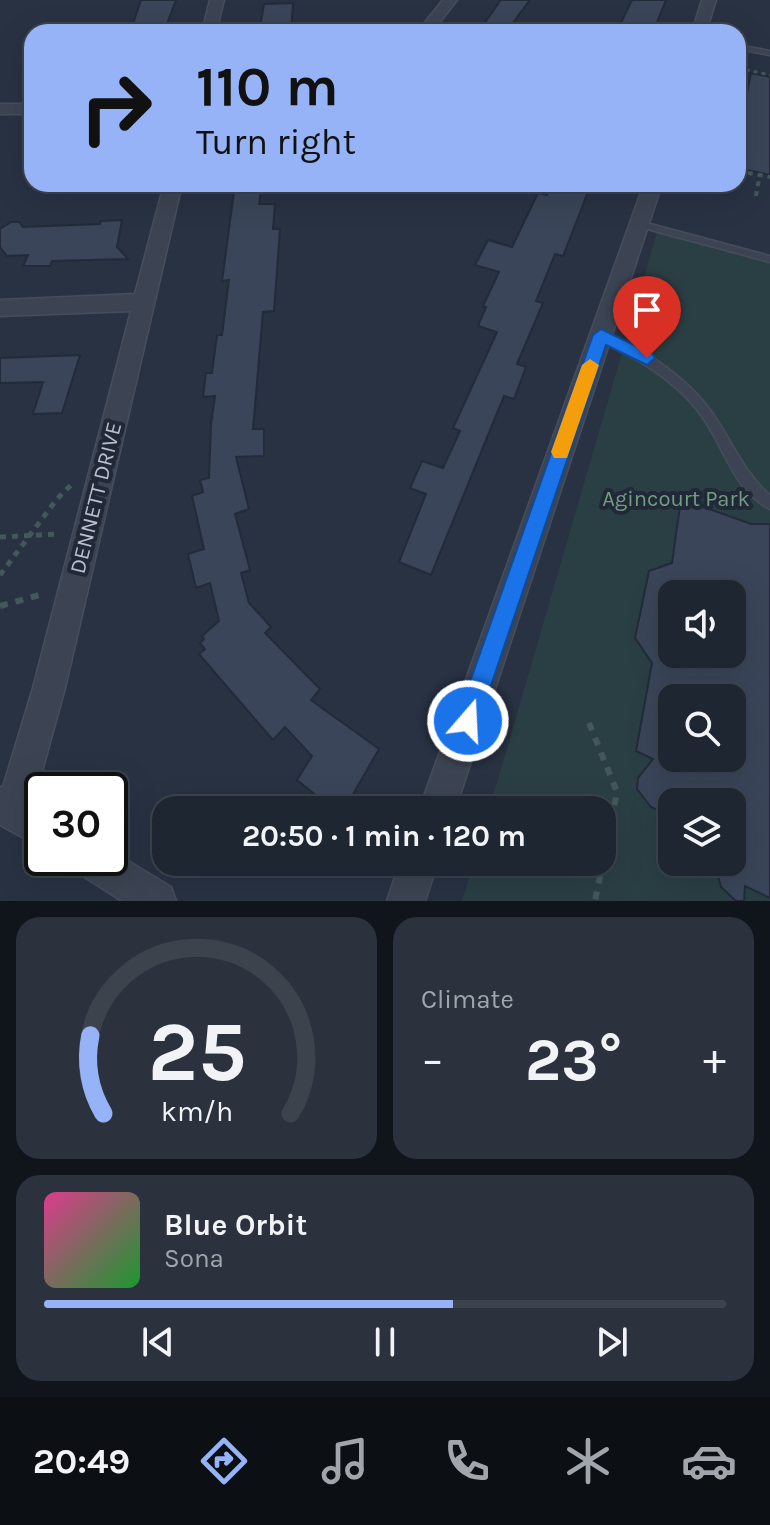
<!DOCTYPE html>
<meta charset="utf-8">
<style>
:root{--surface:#1e2632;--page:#2b323e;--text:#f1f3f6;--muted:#a1a5ac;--line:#3c434d;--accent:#95b3f6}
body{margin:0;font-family:Karla,sans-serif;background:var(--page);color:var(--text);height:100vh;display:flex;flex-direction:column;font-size:30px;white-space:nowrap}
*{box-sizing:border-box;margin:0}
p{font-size:26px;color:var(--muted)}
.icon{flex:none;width:44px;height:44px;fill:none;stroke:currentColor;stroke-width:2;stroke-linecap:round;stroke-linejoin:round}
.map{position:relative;height:901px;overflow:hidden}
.panel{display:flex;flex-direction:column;gap:16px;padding:16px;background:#10151c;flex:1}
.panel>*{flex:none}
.guide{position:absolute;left:24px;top:24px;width:722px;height:168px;border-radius:24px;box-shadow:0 8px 32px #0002,0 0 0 2px var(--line);background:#95b3f6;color:#111;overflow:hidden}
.fabs{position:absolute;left:658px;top:580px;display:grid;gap:16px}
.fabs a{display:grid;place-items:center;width:88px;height:88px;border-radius:16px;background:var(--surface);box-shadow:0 8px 32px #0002,0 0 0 2px var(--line);font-size:40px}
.speed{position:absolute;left:24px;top:772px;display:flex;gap:16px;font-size:40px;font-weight:700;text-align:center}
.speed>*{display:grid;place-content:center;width:104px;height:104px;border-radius:50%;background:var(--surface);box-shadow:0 8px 32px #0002,0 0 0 2px var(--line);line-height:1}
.speed .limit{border:4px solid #111;border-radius:12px;background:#fff;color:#111}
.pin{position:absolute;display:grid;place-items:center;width:68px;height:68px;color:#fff;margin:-82px -34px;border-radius:50% 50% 50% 0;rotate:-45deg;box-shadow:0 0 8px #0007}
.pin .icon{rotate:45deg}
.me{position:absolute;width:88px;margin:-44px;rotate:19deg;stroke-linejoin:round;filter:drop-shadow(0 0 6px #0008)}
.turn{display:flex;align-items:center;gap:28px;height:168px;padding:0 40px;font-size:36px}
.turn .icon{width:104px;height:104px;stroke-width:2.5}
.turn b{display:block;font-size:56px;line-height:68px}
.big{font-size:60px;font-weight:700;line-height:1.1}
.panel .tile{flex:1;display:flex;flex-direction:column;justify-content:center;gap:12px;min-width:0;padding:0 28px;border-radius:24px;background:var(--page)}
.panel .dial{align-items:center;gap:0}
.dial svg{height:208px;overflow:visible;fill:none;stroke:var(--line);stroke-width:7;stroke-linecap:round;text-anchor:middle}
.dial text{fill:var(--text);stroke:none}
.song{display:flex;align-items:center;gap:24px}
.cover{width:96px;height:96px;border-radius:12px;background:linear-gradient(135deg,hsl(330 70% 55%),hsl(130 70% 35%))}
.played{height:8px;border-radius:4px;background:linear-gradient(90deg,var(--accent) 60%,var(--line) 60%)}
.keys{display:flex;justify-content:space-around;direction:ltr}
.heat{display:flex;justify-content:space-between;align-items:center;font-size:44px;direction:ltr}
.panel .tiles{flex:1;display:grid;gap:16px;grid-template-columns:1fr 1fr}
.tile:last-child{grid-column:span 2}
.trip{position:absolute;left:152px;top:796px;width:464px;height:80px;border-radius:24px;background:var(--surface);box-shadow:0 8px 32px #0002,0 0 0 2px var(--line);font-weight:700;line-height:80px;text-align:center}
.menu{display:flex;height:128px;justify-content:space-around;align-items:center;background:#0c0f14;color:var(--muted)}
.menu .icon{width:56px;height:56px}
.menu .selected{color:var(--accent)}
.menu b{font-size:36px;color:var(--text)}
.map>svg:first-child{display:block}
.green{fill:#2a3f44;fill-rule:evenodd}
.building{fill:#3a4559;stroke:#232b3a;stroke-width:2;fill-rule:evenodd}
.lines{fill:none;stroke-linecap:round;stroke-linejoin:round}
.service-casing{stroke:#464d5c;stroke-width:3}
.minor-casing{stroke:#464d5c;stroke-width:3}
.path-far3{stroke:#44585c;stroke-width:3;stroke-dasharray:4 4;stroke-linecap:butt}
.path-far2{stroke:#44585c;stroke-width:4;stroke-dasharray:5 5;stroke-linecap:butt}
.path-far1{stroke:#44585c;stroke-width:5;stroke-dasharray:6 6;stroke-linecap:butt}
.path{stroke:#44585c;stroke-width:6;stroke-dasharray:8 8;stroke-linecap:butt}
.service{fill:#3c4453;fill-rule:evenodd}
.minor{fill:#3c4453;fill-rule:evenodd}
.route{fill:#1a73e8;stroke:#114b97;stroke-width:2}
.slow{fill:#f59e0b}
.labels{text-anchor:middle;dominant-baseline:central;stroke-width:8;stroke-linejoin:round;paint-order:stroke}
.street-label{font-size:22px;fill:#bac0cd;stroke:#212939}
.park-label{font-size:22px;fill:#729d7f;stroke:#212939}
</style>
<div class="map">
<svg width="770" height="901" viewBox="0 0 770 901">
<rect width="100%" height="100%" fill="#283243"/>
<!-- green -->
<path class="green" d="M658,229L770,258V901H462L474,862H602V810H489ZM672,594H732V654H672ZM672,698H732V758H672ZM672,802H732V862H672Z"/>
<!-- building -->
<g class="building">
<path d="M141,0H176L165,29L130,32Z"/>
<path d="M501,0H530L506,32H478Z"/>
<path d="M632,0H666L653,32H628L629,29L619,27Z"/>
<path d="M293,3L291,32H266V27H260L264,4Z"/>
<path d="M751,73L770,77V175L738,168V118L740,107L744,108Z"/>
<path d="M235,184H262L259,204H275L273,229H280L274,311L263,312L253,429H264V456L236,457L249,509L235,514L250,570L241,573L249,603L271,627L265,633L320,689L311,700L379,749L344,810H334L297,780L312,756L285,727L273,740L199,654L205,649L200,643L204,639L202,636L219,621L210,583L196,588L188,554L204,549L192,496L203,492L200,480L209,478L211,424L215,396L203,397L206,373H212L217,335H222L229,280L222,281Z"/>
<path d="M553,184H591L563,256L555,254L536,301L543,303L517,364L526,367L514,399L504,396L431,575L399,562L426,494L410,488L422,461L443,468L460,431L453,428L497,332L478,326L486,307L483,306L499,272L475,265L488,240L512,247L538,193L547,195Z"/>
<path d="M122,220L117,247L128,259L52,261L50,266H23L28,255L7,256L0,247V229L11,222H19L23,227L100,224L101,221Z"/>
<path d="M80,355L62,413L33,414L43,382L0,383V358Z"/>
<path d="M681,499L751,524H770V898L745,886L744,901H736L721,887L717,873L694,862H732V802H672V817L651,807L637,789L638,778L653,759L636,751L652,663L635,638L649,571L672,563ZM672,594H732V654H672ZM672,698H732V758H672Z"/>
</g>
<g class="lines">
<!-- service casing -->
<g class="service-casing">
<g id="service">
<path d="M738,45L770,51V55L738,49Z"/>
<path d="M639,221L770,256V262L636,226L634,224Z"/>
<path d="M601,331C643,347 693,381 717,420C734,446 746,475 770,495V509C734,492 723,444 701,415C676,380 635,358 597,338L596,335L597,332Z"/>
</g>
</g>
<!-- minor casing -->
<g class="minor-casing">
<g id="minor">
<path d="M210,0H224L216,32H202Z"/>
<path d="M443,0H457L432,32H417Z"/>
<path d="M702,0H716L706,32H692Z"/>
<rect x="0" y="104" width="32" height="10"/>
<path d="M164,184H182L65,688L33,804L42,809V848L0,825V787H3L33,688L131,311L0,316V300L135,294Z"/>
<path d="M644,184H662L455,810H419Z"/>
<path d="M110,850L171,887L176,901H122L75,871L69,858H110Z"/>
<path d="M400,862H438L425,901H387Z"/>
</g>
</g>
<!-- path-far3 -->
<path class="path-far3" d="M738,68L770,75"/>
<!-- path-far2 -->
<g class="path-far2">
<path d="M738,171L770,177"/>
<path d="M756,196L760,173"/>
</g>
<!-- path-far1 -->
<g class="path-far1">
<path d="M0,537L58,534"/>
<path d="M0,575L57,499L72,484"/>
</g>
<!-- path -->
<g class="path">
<path d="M0,606L43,594"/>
<path d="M589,723L617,792L595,901"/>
</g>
<!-- service -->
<use href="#service" class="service"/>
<!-- minor -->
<use href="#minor" class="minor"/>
</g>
<!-- route -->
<path class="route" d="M601,329L653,354L655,358L647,365L606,345L479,721L476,729L468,733L460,729L456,721L593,335Z"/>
<!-- slow -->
<path class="slow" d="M590,359L599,365L569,452L567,458H554L551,452L582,365Z"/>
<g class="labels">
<!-- street labels -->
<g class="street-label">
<text transform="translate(96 498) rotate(-76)">DENNETT DRIVE</text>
</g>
<!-- park labels -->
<g class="park-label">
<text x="676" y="499">Agincourt Park</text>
</g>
</g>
</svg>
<div class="fabs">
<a><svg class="icon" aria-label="sound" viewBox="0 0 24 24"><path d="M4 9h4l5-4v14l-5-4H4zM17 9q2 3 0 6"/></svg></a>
<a><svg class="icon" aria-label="search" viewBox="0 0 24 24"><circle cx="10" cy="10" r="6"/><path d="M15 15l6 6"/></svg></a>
<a><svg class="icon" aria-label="layers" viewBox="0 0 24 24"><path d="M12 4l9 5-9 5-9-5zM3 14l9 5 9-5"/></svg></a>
</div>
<div class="speed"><div class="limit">30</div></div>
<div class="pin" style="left:647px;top:358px;background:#d93025"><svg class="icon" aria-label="arrive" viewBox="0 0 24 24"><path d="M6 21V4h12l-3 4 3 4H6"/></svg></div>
<svg class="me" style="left:468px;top:721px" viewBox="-20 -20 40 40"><circle r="17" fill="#1a73e8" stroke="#fff" stroke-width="3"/><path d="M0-11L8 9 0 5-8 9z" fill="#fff"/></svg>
<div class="trip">20:50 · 1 min · 120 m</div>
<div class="guide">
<div class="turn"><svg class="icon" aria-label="right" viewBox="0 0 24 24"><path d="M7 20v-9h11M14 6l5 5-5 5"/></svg><div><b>110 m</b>Turn right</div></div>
</div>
</div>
<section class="panel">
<div class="tiles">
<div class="tile dial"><svg viewBox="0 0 100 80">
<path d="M14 69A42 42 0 1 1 86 69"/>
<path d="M14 69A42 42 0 0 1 9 39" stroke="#95b3f6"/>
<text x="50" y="56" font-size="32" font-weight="700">25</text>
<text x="50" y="72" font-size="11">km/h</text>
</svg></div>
<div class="tile"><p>Climate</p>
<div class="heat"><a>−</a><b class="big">23°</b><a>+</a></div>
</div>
<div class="tile">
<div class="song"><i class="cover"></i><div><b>Blue Orbit</b><p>Sona</p></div></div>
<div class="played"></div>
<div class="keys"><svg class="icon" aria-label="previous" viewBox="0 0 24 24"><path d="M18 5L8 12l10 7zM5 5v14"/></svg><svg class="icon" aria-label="pause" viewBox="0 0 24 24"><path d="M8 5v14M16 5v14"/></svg><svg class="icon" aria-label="next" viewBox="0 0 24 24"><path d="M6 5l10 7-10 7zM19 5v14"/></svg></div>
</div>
</div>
</section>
<nav class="menu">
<b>20:49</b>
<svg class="icon selected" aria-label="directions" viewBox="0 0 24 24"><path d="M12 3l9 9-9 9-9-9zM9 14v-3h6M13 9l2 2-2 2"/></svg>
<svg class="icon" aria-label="music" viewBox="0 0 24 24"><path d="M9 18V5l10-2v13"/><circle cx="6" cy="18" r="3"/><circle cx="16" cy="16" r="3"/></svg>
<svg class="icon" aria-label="phone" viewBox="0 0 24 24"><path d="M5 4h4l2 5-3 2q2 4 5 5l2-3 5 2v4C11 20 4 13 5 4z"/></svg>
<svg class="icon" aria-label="climate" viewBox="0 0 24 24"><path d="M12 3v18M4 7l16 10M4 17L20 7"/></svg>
<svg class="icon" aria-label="car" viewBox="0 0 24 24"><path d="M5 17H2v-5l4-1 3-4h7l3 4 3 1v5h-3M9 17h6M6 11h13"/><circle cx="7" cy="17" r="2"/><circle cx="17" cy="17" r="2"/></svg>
</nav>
